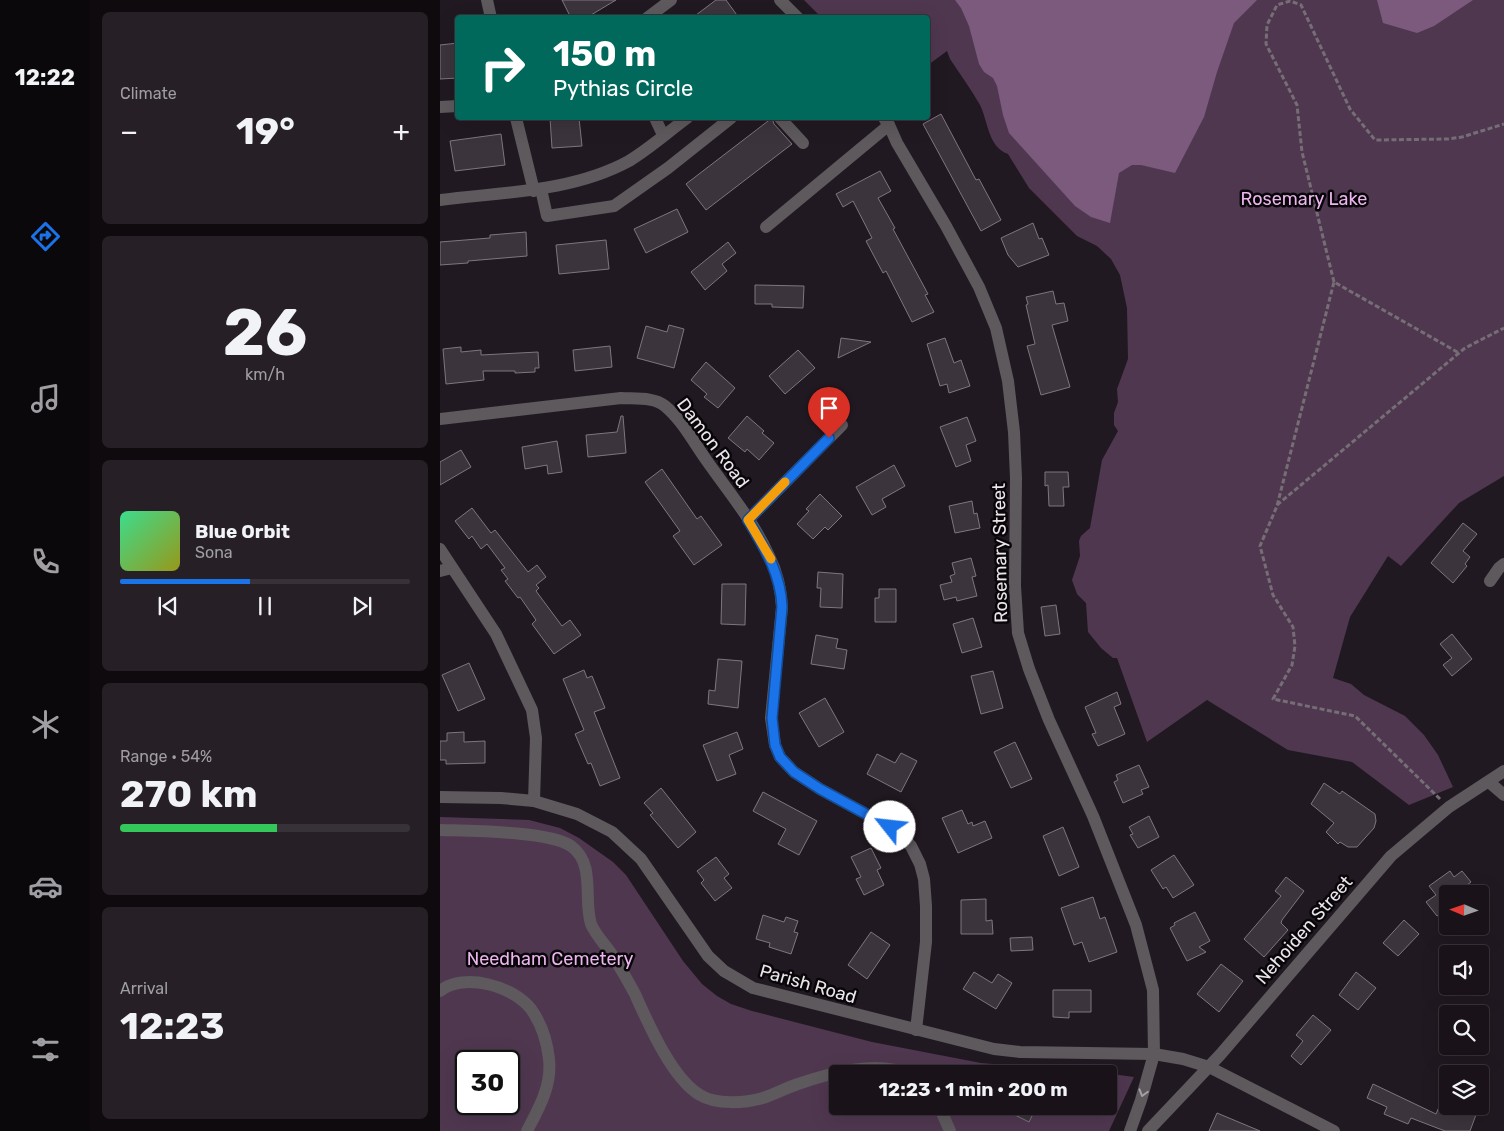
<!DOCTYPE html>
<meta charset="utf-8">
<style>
:root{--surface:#191319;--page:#262026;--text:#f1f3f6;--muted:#9f9ea2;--line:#373238;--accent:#1a73e8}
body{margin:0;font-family:Rubik,sans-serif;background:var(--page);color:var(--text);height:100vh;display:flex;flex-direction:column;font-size:19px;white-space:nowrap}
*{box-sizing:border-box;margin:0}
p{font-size:16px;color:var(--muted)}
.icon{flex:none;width:28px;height:28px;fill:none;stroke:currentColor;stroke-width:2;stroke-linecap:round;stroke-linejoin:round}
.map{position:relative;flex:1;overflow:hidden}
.details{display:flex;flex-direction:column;gap:12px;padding:12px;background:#0e0a0e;width:350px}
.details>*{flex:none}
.hud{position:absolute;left:15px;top:15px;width:475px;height:105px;border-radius:5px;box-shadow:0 5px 20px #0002,0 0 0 1px var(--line);background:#00695c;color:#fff;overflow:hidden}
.needle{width:32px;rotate:272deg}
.tools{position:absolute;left:999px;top:885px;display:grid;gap:10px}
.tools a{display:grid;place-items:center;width:50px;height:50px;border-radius:5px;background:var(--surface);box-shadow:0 5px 20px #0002,0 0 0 1px var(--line);font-size:25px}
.speed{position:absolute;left:15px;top:1050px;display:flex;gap:10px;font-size:25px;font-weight:700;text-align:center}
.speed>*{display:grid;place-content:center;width:65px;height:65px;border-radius:50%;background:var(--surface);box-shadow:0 5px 20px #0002,0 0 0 1px var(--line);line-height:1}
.speed .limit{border:2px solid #111;border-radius:8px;background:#fff;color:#111}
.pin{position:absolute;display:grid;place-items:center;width:42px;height:42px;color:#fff;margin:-51px -21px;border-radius:50% 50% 50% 0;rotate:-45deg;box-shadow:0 0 5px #0007}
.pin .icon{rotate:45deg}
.me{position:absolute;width:55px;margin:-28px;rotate:299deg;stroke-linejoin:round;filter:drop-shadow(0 0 4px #0008)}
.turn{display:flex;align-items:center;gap:18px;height:105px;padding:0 15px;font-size:22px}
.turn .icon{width:65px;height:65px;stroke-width:2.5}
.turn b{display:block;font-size:35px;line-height:42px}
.big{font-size:38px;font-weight:700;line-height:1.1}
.details .widget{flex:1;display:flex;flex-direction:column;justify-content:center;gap:8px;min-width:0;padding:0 18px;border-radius:8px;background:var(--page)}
.details .dial{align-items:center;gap:0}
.dial b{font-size:65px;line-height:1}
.song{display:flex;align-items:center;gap:15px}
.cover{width:60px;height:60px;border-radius:8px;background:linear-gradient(135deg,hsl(150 70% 55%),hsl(60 70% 35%))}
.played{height:5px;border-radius:2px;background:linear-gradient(90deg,var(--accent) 45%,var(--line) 45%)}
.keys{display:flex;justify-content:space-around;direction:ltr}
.heat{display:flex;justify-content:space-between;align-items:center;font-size:28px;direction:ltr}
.charge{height:8px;border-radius:4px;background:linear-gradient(90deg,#34c759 54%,var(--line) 0)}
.trip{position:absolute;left:389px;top:1065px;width:288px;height:50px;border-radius:5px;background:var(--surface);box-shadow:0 5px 20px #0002,0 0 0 1px var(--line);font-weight:700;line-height:50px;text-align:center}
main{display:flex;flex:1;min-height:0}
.dock{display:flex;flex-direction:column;width:90px;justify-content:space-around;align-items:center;background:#0a080a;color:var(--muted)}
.dock .icon{width:35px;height:35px}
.dock .on{color:var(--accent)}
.dock b{font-size:22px;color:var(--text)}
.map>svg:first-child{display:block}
.green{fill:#4f3750;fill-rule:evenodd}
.water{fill:#7b5a7d}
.building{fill:#3c343c;stroke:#7f757f}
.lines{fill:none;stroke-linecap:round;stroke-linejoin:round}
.path{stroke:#756e75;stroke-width:3;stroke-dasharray:5 2.5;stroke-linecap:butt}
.minor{stroke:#5d595d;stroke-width:12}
.oneway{stroke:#a4a0a4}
.route-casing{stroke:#114b97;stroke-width:12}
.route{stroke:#1a73e8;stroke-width:9}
.slow{stroke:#f59e0b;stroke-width:9}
.labels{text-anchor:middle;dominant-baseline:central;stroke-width:5;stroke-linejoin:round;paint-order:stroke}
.park-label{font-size:18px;fill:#ecb5ee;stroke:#090609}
.street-label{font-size:18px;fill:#ebe6eb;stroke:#090609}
</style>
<main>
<nav class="dock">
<b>12:22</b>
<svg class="icon on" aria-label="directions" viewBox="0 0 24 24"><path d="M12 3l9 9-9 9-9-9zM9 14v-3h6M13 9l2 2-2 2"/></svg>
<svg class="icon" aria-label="music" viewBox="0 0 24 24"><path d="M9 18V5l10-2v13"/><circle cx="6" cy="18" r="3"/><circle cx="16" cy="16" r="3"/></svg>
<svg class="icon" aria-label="phone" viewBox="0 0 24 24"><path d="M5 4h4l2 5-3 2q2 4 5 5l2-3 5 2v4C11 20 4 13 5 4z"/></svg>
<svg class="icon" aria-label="climate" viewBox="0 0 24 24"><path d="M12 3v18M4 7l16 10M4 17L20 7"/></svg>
<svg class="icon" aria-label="car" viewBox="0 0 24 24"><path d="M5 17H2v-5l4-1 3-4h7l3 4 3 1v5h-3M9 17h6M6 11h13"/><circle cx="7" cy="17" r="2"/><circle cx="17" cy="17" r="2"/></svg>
<svg class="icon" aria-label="filters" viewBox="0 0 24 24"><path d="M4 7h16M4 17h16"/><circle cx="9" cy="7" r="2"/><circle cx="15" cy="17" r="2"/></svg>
</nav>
<section class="details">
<div class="widget"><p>Climate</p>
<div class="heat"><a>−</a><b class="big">19°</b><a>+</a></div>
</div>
<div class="widget dial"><b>26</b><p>km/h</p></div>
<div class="widget">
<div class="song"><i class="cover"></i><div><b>Blue Orbit</b><p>Sona</p></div></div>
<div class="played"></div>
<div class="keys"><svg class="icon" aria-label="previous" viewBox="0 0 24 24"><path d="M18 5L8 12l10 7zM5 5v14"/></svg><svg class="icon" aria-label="pause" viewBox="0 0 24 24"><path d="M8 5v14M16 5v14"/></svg><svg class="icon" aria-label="next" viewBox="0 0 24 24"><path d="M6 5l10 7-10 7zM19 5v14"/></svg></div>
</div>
<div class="widget"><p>Range · 54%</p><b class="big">270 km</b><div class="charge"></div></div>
<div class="widget"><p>Arrival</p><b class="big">12:23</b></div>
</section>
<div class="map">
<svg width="1064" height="1131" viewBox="0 0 1064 1131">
<rect width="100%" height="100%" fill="#211921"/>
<!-- green -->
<g class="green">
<path d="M364,0H1064V476L1019,503L961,566L948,556L910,617L893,678L911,684L924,695L965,716L984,735L998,755L1013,787L969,805L912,762L848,750L767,700L707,742L677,658H673L661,648L648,632L646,603L637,594L632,580L640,556L639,541L641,536L650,528L662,460L678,431L674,425V413L678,402L677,389L688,359L687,308L680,275L671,259L657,246L637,236L589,188L568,154C548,147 548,121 540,105C531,89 520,74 510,59L507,51L488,65V18L381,17Z"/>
<path d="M0,817L89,820L120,828L139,838L173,862L186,875L243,961L262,984L277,996L291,1004L312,1011L432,1042L541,1063L553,1064H597L694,1077L669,1131H0ZM26,1061H69V1104H26ZM398,1074H668V1106H398Z"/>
</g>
<!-- water -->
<g class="water">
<path d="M515,0H817L794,23L777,72L764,117L735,173L701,165H692L679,173L670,223L651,217L635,206L569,133L563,115L557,86L553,78L544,72L539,64L529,26L521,8Z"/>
<path d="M937,0H1033L994,26L977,33L943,23Z"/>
</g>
<!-- building -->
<g class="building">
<path d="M122,0H176L146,18H131Z"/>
<path d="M276,0H286L299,18H252Z"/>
<path d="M18,43V78L0,79V45Z"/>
<path d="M501,114L536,180L539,179L561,220L541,231L483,124Z"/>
<path d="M110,118H139L142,146L112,148Z"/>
<path d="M332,118L334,124L352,144L266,210L246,184Z"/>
<path d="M61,134L65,165L15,171L10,141Z"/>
<path d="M440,171L451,191L438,198L455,228L453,229L488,294L485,295L494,312L472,322L446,271L443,273L426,241L432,238L413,201L403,207L396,194Z"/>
<path d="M237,209L248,232L206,253L194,229Z"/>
<path d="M593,223L599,239L602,238L609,255L578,267L568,255L561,238Z"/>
<path d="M86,232L87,256L28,261V263L0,265V242L50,238V235Z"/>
<path d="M166,240L169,269L119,274L116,245Z"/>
<path d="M288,242L296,253L282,264L287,271L265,290L251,272Z"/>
<path d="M315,285L364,286L363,308L332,307V304H315Z"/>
<path d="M613,291L616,304L624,303L628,321L612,325L630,387L601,395L587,346L595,344L586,305L588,304L586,297Z"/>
<path d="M229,325L244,329L234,368L197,358L206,326L227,332Z"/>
<path d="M401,338L431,342L398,358Z"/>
<path d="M505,338L514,363L521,360L530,386L509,393L507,384L500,386L487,344Z"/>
<path d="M170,346L172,367L135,371L133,350Z"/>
<path d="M21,347V352L41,350V355L98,352L99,368H95V372L75,373V371H43L44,380L6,384L3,349Z"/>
<path d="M358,350L375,368L345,394L329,376Z"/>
<path d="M266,362L295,388L278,408L264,397L267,394L251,380Z"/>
<path d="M181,416H183L186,453L148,457L146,435L177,432Z"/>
<path d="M307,416L324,431L322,433L334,443L319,460L307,449L305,452L288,438Z"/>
<path d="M527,417L536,441L526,445L531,461L516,467L500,427Z"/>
<path d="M117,441L122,472L108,474L107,465L85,469L82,447Z"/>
<path d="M21,450L31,467L0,485V462Z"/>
<path d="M454,465L465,486L442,499L446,507L432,515L416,487Z"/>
<path d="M222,469L257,519L261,516L282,545L254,565L233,536L240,531L205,482Z"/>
<path d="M605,472H628L629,487H623L624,506H609L608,485L605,486Z"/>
<path d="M380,494L402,516L388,530L385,527L373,539L357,524L369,511L366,509Z"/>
<path d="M532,501L534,514L537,513L540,528L515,533L509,506Z"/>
<path d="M32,508L51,533L55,530L88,572L97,565L106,577L96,585L99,588L96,591L122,626L130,620L141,635L114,654L92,624L96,620L80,597L78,598L65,581L68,579L61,570L65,568L47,544L41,549L32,536L29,539L15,521Z"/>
<path d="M1023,523L1037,534L1023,551L1030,557L1025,564L1027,566L1013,583L991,563Z"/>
<path d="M531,558L536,576L532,577L537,596L517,601L516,597L504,600L500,585L512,582L510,576L515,574L512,563Z"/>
<path d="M378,572L403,574L402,608L380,607L381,588H377Z"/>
<path d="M282,584H306L305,625L281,624Z"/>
<path d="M439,589H456V622H435V598H439Z"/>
<path d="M616,605L620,634L605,636L601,607Z"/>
<path d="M533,618L542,647L522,653L513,624Z"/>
<path d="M1012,634L1032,659L1012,676L1003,665L1012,658L1000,644Z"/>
<path d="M376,635L398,639L396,648L407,650L404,669L371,664Z"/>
<path d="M278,659L302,661L298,708L268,704L269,690L275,691Z"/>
<path d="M29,663L45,699L18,711L2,675Z"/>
<path d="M144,670L147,678L152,676L165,708L154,712L180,778L160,786L151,763L148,764L135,734L144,730L123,679Z"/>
<path d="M553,671L563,708L541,714L531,676Z"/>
<path d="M677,692L681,704L674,707L685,734L658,746L652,734L656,733L645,707Z"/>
<path d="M385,698L404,732L379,747L359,713Z"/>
<path d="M24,732V742L45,741V763L6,764V760H0V741H7V733Z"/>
<path d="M297,732L303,749L289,755L296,774L277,781L263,745Z"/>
<path d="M575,742L592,779L571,788L554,752Z"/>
<path d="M461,753L477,761L461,792L427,774L437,754L455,763Z"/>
<path d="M699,765L709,787L701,790L703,794L683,803L674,782L678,780L676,775Z"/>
<path d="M884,783L900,794L902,791L935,814L936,821L934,828L917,847H908L900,842L898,844L886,832L894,823L871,804Z"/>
<path d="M221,788L256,832L238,848L210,815L213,813L204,803Z"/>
<path d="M323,792L377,821L359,855L338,844L346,829L313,811Z"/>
<path d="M522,810L528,824L532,822L533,826L545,821L552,838L518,853L502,818Z"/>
<path d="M709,816L719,837L698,848L690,835L693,834L689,827Z"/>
<path d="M623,827L639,867L619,876L603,836Z"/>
<path d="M431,848L441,868L437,870L444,885L424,895L416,879L421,877L411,857Z"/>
<path d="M734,855L754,885L733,898L726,887L723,889L711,870Z"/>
<path d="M276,857L289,874L284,878L292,888L275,901L261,883L264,880L257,871Z"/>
<path d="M1010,871L1014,877L1022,871L1031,882L1015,894H1008V909L997,916L986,902L996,895L989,886Z"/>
<path d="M846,877L864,891L842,920L841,923L848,930L824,957L804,939L841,896L835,891Z"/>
<path d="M653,897L660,919L665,917L677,952L649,962L642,942L634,945L621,908Z"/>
<path d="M546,899V921L552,920L553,934H521V900Z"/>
<path d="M755,912L770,941L759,947L766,952L747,961L730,928L735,925L734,923Z"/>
<path d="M323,915L344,922L346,917L358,921L354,932L358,933L351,954L329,947L330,943L316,939Z"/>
<path d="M964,920L979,934L958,956L943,943Z"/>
<path d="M431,932L450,945L427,979L408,965Z"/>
<path d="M592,937L593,950L571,951L570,938Z"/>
<path d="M781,964L803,981L779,1012L757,994Z"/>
<path d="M534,972L552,983L558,974L572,983L556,1009L523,989Z"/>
<path d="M916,972L936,988L918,1010L899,995Z"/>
<path d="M613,990H651V1012H629V1018L613,1017Z"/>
<path d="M873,1015L891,1030L861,1065L851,1056L863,1041L856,1035Z"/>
<path d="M933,1084L996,1114L999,1107L1012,1112L1014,1106H1022L1037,1112L1030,1131H1005L971,1118L968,1124L944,1114L947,1107L927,1098Z"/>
<path d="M557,1106H597L589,1122Z"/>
<path d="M777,1113L820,1131H769Z"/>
</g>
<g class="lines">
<!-- path -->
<g class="path">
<path d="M894,282L862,152L857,105L826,44L827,25L837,5L850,1L861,5L910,109L935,140L1008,139L1022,137L1064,124"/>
<path d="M837,505L1025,348L1064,328"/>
<path d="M1000,799L915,716L833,699L852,665L855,646L853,627L833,595L820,546L837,506L894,282L1019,353"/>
</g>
<!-- minor -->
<g class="minor">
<path d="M47,0L51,18"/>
<path d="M340,0L358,18"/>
<path d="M207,18L231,0"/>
<path d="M0,107L18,106"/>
<path d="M76,118L94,191"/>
<path d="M215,118L223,135"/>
<path d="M340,118L363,143"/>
<path d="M444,118L449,125L457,143L506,226L539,287L556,328L568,381L574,432L576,478L575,586L578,633L589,669L609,720L653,816L696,925L713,990L714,1054L701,1100L690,1131"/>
<path d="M101,189L107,216L174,206L228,168L291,118"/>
<path d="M0,200C63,192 132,192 189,161C209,149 228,132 247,118"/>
<path d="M326,227L449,125"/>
<path d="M0,419L181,398C196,399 214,397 225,406C242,420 254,443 267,461C288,491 314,522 329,556C337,572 341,589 342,607L331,718L335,745L340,757L354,772L380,789L450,827L463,837L471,846L480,864L484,879L486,906V942L476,1030"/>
<path d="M308,520L402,425"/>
<path d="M0,549L56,634L92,710L96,738L94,801"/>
<path d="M0,571L12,568"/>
<path d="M1050,581L1059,568L1064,564"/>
<path d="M1049,782L1064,795"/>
<path d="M0,797L61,798L94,801L137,814L172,832L201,859L268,956L284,971L313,988L554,1049L580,1052L714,1054L743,1059L769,1067L894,1131"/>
<path d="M0,830C30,831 108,831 131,846C156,864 143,899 151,924C157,938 169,948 176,961C183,972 189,983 195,994C208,1023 232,1079 260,1095C276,1105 305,1103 323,1098C335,1094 346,1088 358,1084C390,1073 436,1060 469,1074"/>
<path d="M0,991C24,972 73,986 91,1009C101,1023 107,1041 109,1059C112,1086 99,1108 87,1131"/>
<path d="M499,1106L510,1131"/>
<path d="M708,1131L780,1055L951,856L1009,807L1064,771"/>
</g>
</g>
<!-- one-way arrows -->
<defs><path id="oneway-chevron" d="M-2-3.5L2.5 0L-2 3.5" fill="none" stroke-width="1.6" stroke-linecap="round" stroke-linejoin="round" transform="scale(1.25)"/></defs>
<use class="oneway" href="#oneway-chevron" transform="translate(703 1093) rotate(106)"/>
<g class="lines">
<!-- route casing -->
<g class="route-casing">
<path id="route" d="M389,438L308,520C324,547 341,574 342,607L332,718L335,745L340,757L354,772L380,789L450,827"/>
</g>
<!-- route -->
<use href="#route" class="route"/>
<!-- slow -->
<path class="slow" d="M331,559L308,520L345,482"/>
</g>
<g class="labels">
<!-- park labels -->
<g class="park-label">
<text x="864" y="199">Rosemary Lake</text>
<text x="110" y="959">Needham Cemetery</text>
</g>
<!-- street labels -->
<g class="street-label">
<text transform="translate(273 443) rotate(53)">Damon Road</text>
<text transform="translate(560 553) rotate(-91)">Rosemary Street</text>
<text transform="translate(864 930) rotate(-49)">Nehoiden Street</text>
<text transform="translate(368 984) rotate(16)">Parish Road</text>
</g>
</g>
</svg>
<div class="tools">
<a><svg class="needle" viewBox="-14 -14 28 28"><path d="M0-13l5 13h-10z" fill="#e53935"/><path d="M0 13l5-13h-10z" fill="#9f9ea2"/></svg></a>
<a><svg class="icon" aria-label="sound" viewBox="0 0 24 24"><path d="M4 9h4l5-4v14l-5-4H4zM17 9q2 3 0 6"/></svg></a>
<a><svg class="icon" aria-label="search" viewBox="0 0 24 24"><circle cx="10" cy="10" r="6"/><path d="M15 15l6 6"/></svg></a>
<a><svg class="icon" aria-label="layers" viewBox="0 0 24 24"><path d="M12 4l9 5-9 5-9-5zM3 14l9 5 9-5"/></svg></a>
</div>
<div class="speed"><div class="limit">30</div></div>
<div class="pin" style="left:389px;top:438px;background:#d93025"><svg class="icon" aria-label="arrive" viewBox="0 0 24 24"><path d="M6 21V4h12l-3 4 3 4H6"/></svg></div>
<svg class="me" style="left:450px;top:827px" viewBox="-20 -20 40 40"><circle r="19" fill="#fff"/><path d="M0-13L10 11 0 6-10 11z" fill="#1a73e8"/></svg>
<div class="trip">12:23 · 1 min · 200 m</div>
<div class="hud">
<div class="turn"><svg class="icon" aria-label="right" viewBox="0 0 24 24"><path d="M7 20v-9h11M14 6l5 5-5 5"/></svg><div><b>150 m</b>Pythias Circle</div></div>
</div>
</div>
</main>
